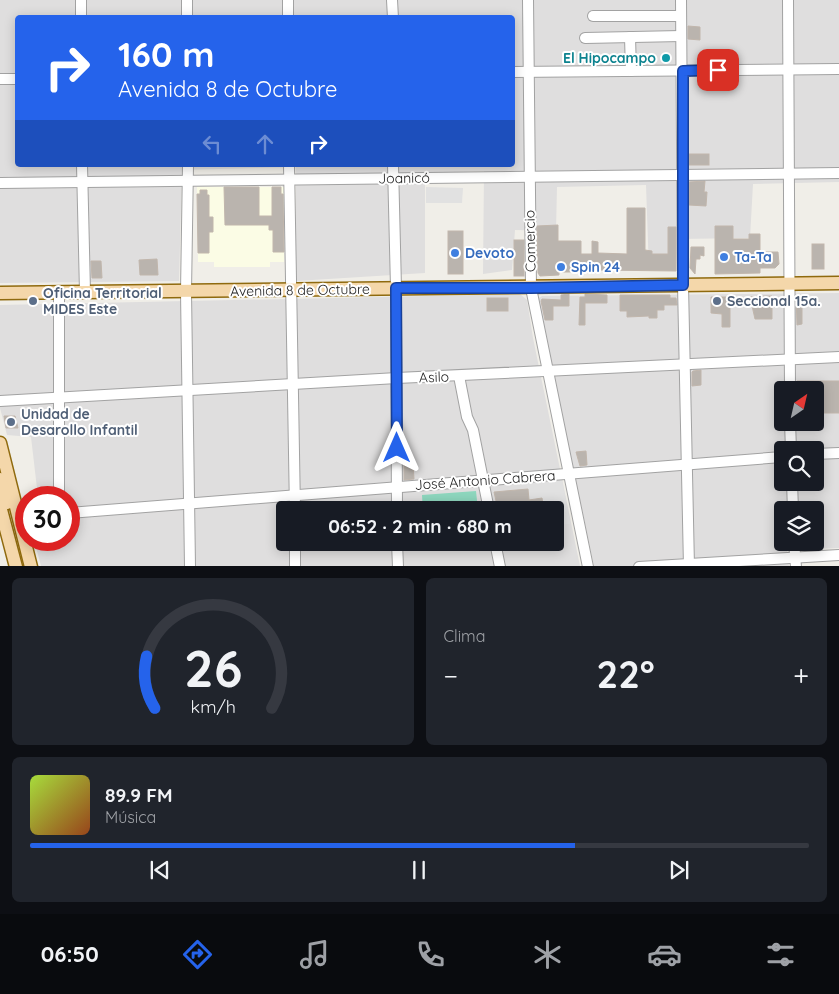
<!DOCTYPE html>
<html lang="es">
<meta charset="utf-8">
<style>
:root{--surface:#171b24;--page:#20242c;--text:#f1f3f6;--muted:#9ea1a6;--line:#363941;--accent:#2563eb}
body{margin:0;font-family:Quicksand,sans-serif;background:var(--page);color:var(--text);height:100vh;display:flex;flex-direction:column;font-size:19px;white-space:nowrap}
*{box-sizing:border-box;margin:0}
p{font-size:16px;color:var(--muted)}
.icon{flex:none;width:28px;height:28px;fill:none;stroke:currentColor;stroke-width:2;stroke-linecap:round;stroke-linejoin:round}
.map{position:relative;height:566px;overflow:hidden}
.details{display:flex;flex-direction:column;gap:12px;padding:12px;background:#0d0f14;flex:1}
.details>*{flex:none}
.guide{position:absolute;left:15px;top:15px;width:500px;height:152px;border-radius:5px;box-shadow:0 2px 12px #0003;background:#2563eb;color:#fff;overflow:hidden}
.needle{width:32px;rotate:34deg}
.fabs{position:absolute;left:774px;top:381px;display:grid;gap:10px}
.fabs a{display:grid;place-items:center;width:50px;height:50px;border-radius:5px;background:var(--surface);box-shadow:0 2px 12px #0003;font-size:25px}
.speed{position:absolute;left:15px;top:486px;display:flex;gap:10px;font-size:25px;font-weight:700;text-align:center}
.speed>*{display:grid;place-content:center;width:65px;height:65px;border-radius:50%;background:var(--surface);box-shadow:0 2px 12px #0003;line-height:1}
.speed .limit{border:8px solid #d22;background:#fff;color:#111}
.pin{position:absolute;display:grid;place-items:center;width:42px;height:42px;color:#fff;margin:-21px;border-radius:10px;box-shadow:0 2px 8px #0006}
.me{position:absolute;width:55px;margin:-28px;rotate:0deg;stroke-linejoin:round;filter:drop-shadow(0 0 4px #0008)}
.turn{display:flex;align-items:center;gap:18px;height:105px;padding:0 20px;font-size:22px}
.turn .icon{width:65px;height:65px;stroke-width:2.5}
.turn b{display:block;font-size:35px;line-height:42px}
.lanes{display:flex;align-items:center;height:48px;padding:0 20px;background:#0003;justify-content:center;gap:25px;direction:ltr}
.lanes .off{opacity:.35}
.big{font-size:38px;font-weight:700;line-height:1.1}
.details .card{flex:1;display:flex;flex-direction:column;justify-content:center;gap:8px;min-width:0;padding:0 18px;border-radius:8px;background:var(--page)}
.details .dial{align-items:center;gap:0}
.dial svg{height:130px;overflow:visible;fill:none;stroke:var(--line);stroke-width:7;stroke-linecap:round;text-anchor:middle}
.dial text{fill:var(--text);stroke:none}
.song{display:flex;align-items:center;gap:15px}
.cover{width:60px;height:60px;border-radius:8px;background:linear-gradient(135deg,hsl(80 70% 55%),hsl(20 70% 35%))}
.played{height:5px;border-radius:2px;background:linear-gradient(90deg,var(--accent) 70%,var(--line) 70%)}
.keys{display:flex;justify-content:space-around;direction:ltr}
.heat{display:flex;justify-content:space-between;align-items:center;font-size:28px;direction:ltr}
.details .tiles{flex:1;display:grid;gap:12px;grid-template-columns:1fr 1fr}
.card:last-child{grid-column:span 2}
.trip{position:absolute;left:276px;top:501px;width:288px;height:50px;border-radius:5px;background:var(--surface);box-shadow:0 2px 12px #0003;font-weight:700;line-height:50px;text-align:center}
.tabs{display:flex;height:80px;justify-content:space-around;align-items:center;background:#090b0e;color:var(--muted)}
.tabs .icon{width:35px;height:35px}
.tabs .active{color:var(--accent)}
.tabs b{font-size:22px;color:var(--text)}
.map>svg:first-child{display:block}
.residential{fill:#dfdede;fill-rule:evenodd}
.education{fill:#fbfce5}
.pitch{fill:#8ed7be}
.parking{fill:#e1e1e1}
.building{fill:#bab4ae;stroke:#c1b6ac}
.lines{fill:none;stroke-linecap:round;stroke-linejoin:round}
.minor-casing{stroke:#a2a2a2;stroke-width:12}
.major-casing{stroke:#8f6a0e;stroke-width:15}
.minor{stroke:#fff;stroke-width:10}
.major{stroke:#f4d7aa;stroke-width:12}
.route-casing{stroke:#184099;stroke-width:12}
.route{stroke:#2563eb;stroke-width:9}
.culture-dot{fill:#0f9aa8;stroke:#fff;stroke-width:2}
.shop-dot{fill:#3f7fe0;stroke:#fff;stroke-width:2}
.service-dot{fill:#5c6f8a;stroke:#fff;stroke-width:2}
.labels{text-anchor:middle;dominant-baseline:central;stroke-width:4;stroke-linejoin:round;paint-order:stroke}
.culture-label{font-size:14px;font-weight:bold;fill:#0d838f;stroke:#fff;text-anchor:end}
.street-label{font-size:14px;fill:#212121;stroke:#fff}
.shop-label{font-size:14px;font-weight:bold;fill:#366cbe;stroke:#fff;text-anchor:start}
.service-label{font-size:14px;font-weight:bold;fill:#4e5e75;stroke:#fff;text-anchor:start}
</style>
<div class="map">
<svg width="839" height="567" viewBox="0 0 839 567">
<rect width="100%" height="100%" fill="#f0eee8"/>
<!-- residential -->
<g class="residential">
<path d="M0,0H839V182L753,184L750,238L678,239L676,269L649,271L646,185L557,187L556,231L515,230L512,270L483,274L484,171L425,173V273L296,281V167L182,170L179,281L0,283ZM18,18H512V165H18Z"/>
<path d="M839,293V548L787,550L789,566H594L537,299L542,296ZM782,390H815V422H782ZM782,450H815V482H782ZM782,510H815V542H782Z"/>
<path d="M520,294L527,300L533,338L580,566H41L34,540H69V498L38,497L31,437L7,435L0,408V305ZM285,510H555V542H285Z"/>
</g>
<!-- education -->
<path class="education" d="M197,187H284V262H270V267H214V262H198Z"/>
<!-- pitch -->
<path class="pitch" d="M476,491L478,510H423L422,495Z"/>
<!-- parking -->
<g class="parking">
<path d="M426,187L463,188L462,203H426Z"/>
<path d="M562,480L570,524L555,525V510H544L542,498L529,500L527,484Z"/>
</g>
<!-- building -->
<g class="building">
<path d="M688,26L700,27V40L688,39Z"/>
<rect x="689" y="154" width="20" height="11"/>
<path d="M705,181L704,192H707L706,206L689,205V182Z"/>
<path d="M224,187H259V216H272V187H281V194H283L284,252H273V230H269V225H225Z"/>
<path d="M200,190H207V195H209V217H213V232H209V253H198L197,194H200Z"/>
<path d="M627,208H645V250L652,251V254H668V227H676V271L598,270H592V268H581V272H559V275L540,276L538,273L537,226L558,225V241H581V254H592V241L598,242V253L627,254Z"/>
<path d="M715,226H733V239H749V234H760V252H778L779,264L775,268H760V273L715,274Z"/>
<rect x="448" y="231" width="15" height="43"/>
<rect x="514" y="240" width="10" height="36"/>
<rect x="812" y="244" width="12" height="25"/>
<path d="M691,247H704V256L700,255V259H696L695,274L690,268Z"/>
<path d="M157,259L158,275H140L139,260Z"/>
<path d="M91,261H101L102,278H92Z"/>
<path d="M569,294V306H553V320H545L541,301L542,299L561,300V295Z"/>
<path d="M585,294L607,295V303H585V325H579L580,297H585Z"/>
<path d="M620,295H670V298H676L677,305H664V310H657V318H649V316L627,317V311H620Z"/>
<path d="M806,295L807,305L802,306V324L797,325L796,296Z"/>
<path d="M761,296H772V319H755L750,297Z"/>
<path d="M711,297H730V327H722V314L711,313Z"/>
<rect x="487" y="298" width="21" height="13"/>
<path d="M701,370V385L692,386V372L693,371Z"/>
<path d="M797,381H839V413H815V390H797Z"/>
<path d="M4,416H15L18,428H6Z"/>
<path d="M586,451L587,465L580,466L576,452Z"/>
<path d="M404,463H413L414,479L404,480Z"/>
<path d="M528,489L529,500L542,498L544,510H498L494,492Z"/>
</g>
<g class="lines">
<!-- minor casing -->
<g class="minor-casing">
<g id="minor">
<path d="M81,0V18"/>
<path d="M187,0V18"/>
<path d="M288,0V18"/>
<path d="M392,0L393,18"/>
<path d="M528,0L531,288L588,567"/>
<path d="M681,0L683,285L689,567"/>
<path d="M788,0L790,390"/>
<path d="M593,16H681"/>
<path d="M630,37L631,71"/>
<path d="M585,38L681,36"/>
<path d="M512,72L839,69"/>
<path d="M0,79H18"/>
<path d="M82,165L85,292"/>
<path d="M188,165L186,292L190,567"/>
<path d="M289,165L295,510"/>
<path d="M393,165L396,288L397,510"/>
<path d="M0,183L839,173"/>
<path d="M59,292V498"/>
<path d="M459,376L467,417L473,430L489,510"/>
<path d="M0,401L397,378L839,357"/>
<path d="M790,422L791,450"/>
<path d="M815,454L839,453"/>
<path d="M792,482L793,510"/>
<path d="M69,513L782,457"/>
<path d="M295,542V567"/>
<path d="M397,542L398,567"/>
<path d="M495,542L500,567"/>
<path d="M794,542L796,567"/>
<path d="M639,567L839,555"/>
</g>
</g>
<!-- major casing -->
<g class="major-casing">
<g id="major">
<path d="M0,293L839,283"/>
<path d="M0,443L31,567"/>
<path d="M0,479L7,503"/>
<path d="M0,506L16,567"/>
</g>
</g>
<!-- minor -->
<use href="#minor" class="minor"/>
<!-- major -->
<use href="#major" class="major"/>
</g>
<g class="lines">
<!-- route casing -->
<g class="route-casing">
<path id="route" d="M397,448L396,288H531L683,285V71L718,70"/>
</g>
<!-- route -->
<use href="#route" class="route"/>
</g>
<!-- markers -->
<circle class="culture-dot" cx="666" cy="58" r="5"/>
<g class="shop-dot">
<circle cx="455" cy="253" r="5"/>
<circle cx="724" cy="257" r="5"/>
<circle cx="561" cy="267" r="5"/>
</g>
<g class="service-dot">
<circle cx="33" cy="301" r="5"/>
<circle cx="717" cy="301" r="5"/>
<circle cx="11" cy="422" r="5"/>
</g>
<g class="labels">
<!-- culture labels -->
<g class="culture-label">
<text x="656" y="58">El Hipocampo</text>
</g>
<!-- street labels -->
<g class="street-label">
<text transform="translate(404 178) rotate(-1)">Joanicó</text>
<text transform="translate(530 241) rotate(-91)">Comercio</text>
<text transform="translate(300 290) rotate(-1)">Avenida 8 de Octubre</text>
<text transform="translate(434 377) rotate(-2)">Asilo</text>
<text transform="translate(485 480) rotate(-4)">José Antonio Cabrera</text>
</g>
<!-- shop labels -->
<g class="shop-label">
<text x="465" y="253">Devoto</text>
<text x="734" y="257">Ta-Ta</text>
<text x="571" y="267">Spin 24</text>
</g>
<!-- service labels -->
<g class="service-label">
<text x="43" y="293">Oficina Territorial<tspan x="43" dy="16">MIDES Este</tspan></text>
<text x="727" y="301">Seccional 15a.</text>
<text x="21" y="414">Unidad de<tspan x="21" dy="16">Desarollo Infantil</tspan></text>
</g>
</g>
</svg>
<div class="fabs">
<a><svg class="needle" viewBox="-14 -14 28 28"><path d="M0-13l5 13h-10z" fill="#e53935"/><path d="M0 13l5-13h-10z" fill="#9ea1a6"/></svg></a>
<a><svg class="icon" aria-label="search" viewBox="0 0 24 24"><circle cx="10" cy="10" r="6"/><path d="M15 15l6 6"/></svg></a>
<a><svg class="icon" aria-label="layers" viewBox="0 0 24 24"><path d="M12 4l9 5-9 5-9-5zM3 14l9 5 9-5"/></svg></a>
</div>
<div class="speed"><div class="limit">30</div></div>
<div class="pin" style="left:718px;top:70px;background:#d93025"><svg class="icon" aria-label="arrive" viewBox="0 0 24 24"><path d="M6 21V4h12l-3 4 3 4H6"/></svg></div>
<svg class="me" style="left:397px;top:448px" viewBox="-20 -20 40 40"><path d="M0-17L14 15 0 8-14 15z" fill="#2563eb" stroke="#fff" stroke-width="4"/></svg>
<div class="trip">06:52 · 2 min · 680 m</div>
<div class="guide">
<div class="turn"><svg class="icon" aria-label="right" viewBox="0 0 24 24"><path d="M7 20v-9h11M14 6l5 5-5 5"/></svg><div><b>160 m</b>Avenida 8 de Octubre</div></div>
<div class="lanes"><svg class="icon off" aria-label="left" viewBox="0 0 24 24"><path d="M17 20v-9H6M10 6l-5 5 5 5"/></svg><svg class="icon off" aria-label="ahead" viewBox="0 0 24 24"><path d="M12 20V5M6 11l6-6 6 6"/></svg><svg class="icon" aria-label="right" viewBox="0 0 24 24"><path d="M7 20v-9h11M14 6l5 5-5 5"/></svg></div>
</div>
</div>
<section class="details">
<div class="tiles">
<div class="card dial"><svg viewBox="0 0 100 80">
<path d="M14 69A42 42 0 1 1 86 69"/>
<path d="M14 69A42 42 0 0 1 9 37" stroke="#2563eb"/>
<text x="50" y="56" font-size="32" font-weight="700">26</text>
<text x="50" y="72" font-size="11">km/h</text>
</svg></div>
<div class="card"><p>Clima</p>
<div class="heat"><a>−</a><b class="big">22°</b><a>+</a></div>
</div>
<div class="card">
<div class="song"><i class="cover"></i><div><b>89.9 FM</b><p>Música</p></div></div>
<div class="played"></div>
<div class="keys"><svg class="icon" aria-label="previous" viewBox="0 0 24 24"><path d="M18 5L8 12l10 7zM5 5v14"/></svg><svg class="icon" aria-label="pause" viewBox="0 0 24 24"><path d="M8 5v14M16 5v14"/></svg><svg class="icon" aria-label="next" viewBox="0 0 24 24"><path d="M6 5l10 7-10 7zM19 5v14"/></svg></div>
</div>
</div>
</section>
<nav class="tabs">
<b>06:50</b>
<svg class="icon active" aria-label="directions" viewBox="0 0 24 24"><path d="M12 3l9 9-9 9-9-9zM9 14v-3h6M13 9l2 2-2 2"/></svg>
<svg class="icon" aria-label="music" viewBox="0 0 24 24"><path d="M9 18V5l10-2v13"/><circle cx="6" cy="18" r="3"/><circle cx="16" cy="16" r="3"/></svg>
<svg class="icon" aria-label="phone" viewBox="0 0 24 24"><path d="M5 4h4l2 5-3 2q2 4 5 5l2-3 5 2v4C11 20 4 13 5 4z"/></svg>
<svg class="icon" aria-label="climate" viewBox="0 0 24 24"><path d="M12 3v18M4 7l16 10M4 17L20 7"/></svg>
<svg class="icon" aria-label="car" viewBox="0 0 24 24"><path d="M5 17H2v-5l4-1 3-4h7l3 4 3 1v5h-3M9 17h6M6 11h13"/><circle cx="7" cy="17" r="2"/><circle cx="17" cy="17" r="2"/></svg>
<svg class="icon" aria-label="filters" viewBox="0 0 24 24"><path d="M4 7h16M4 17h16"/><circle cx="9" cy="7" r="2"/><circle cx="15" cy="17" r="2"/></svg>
</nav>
